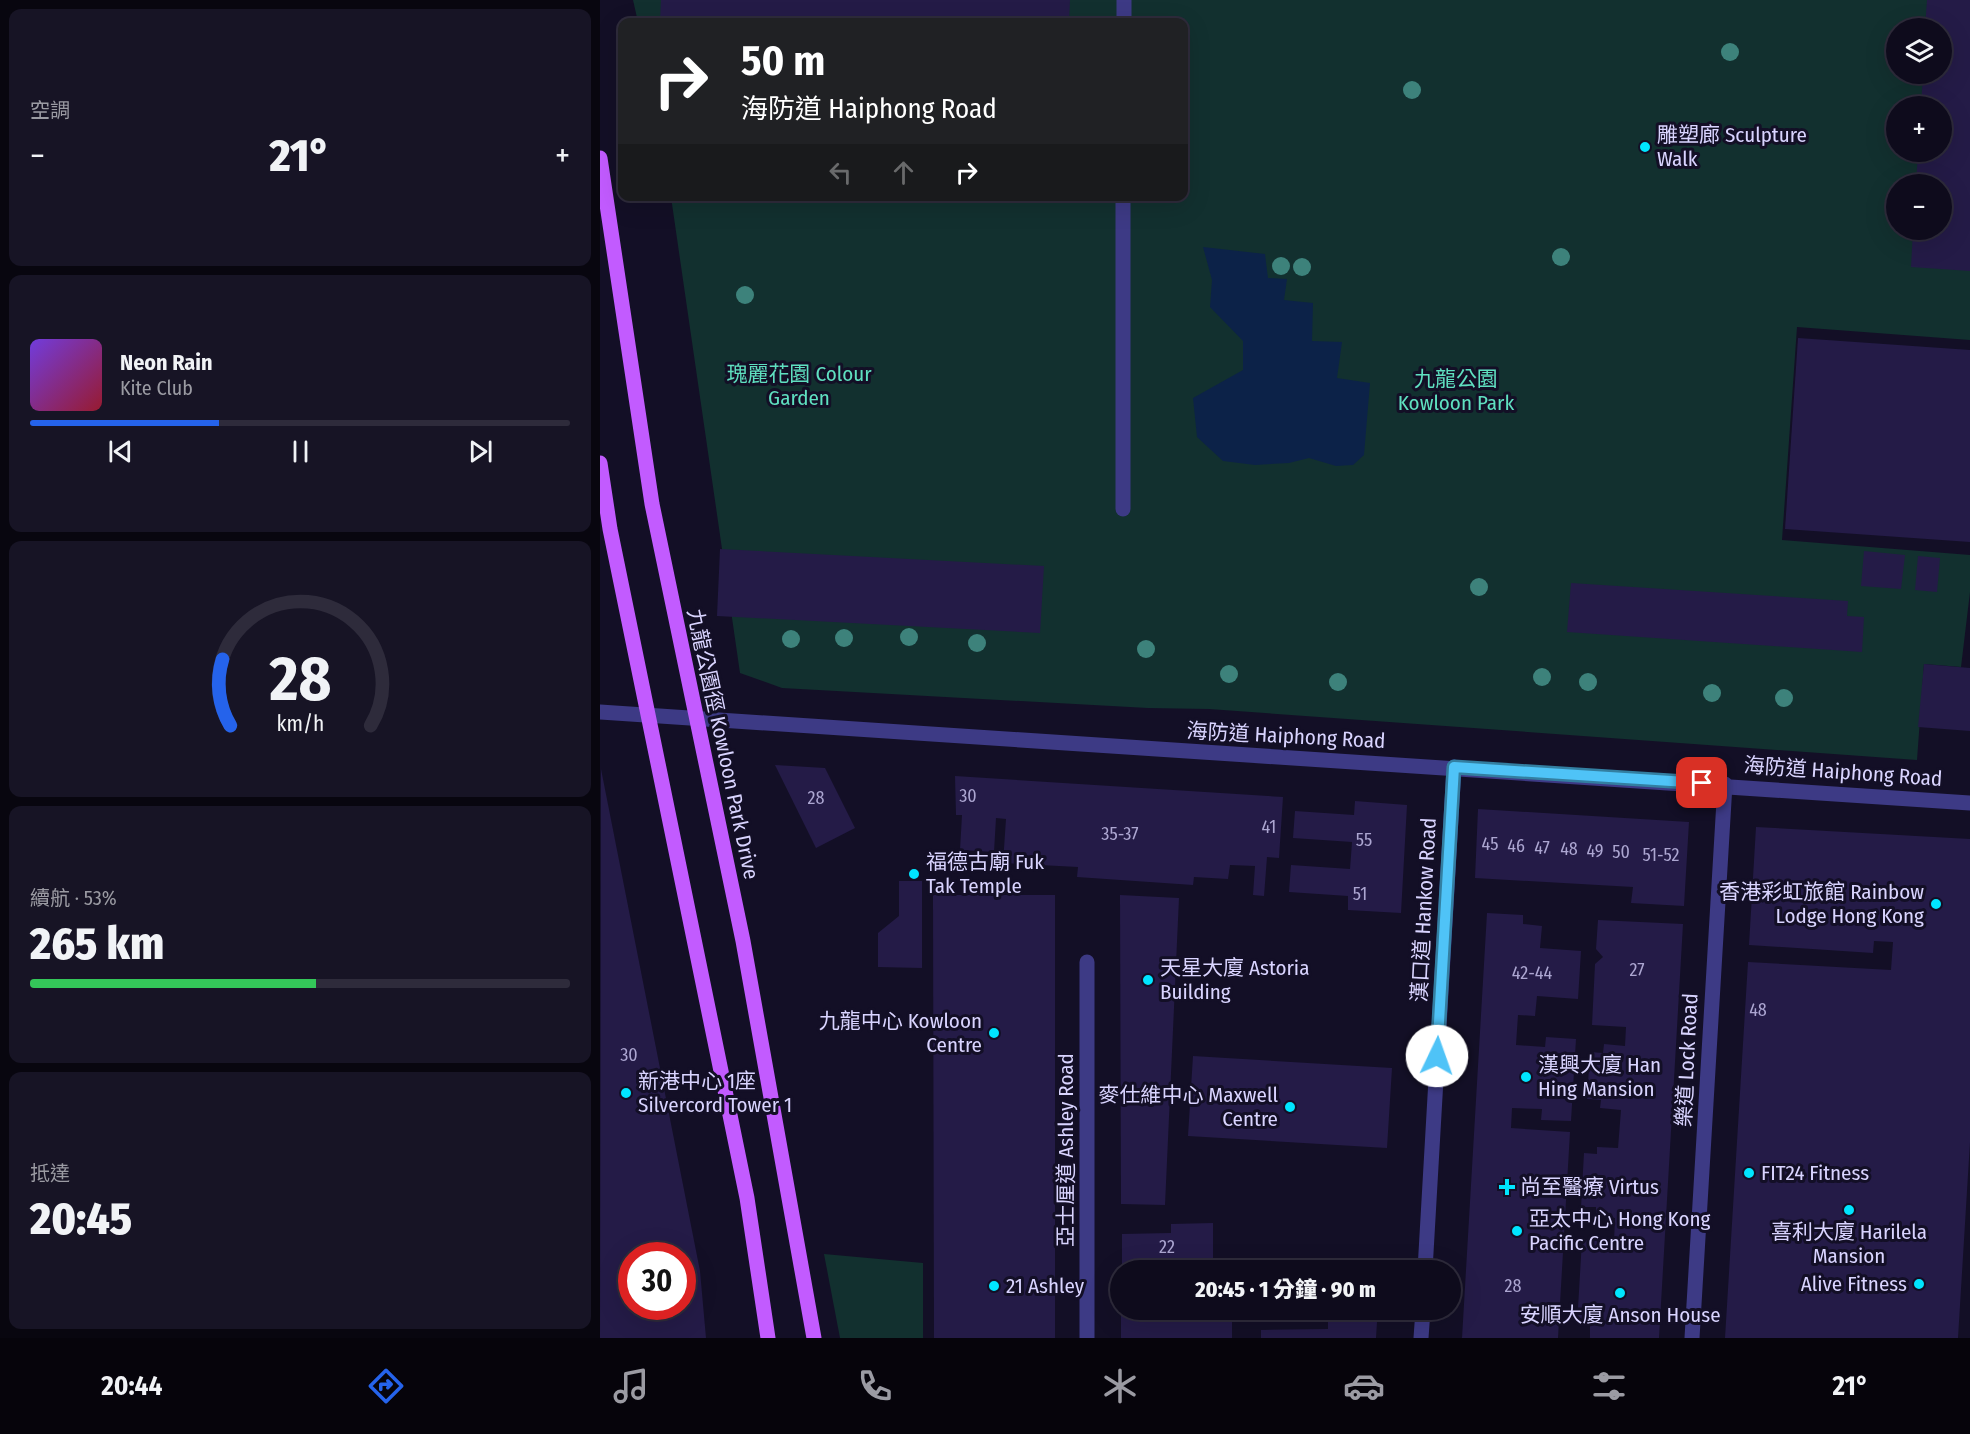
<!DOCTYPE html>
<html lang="zh-TW">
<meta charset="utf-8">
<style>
:root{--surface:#0e0b1c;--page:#171425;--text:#f1f3f6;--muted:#9b9ba3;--line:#2e2b3b;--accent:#2563eb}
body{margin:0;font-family:"Fira Sans Condensed","Noto Sans TC",sans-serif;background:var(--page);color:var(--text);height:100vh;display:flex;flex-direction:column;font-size:22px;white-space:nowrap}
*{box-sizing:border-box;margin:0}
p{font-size:20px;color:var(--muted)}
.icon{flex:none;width:33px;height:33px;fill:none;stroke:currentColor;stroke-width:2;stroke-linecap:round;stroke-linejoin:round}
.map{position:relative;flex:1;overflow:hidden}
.side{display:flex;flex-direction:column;gap:9px;padding:9px;background:#08060f;width:600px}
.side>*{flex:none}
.top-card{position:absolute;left:18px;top:18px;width:570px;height:183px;border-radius:12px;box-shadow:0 6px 24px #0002,0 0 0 2px var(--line);background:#202124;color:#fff;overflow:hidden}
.fabs{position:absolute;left:1286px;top:18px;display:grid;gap:12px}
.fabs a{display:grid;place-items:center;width:66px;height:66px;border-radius:50%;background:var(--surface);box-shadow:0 6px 24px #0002,0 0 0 2px var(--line);font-size:30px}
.speed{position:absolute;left:18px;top:1242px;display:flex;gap:12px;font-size:30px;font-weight:700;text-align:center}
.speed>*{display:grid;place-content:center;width:78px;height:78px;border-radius:50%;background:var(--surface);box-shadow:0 6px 24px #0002,0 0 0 2px var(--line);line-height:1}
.speed .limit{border:9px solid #d22;background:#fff;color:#111}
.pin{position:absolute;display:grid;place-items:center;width:51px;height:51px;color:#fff;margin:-26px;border-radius:12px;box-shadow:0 3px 9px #0006}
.me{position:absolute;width:66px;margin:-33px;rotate:3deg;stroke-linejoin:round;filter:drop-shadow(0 0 4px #0008)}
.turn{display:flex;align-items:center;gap:21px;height:126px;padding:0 24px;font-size:27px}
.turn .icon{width:78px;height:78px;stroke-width:2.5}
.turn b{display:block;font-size:42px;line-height:51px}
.lanes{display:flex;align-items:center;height:57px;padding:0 24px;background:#0003;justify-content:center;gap:30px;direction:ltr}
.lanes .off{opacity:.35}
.big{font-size:45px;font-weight:800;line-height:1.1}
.side .widget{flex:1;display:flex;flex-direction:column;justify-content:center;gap:9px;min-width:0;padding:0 21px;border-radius:12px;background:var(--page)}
.side .dial{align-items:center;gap:0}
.dial svg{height:156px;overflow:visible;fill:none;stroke:var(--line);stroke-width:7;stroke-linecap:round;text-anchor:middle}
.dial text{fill:var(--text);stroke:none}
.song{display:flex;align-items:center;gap:18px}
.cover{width:72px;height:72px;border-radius:9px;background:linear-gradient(135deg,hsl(260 70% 55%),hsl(350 70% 35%))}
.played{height:6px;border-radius:3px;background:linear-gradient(90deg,var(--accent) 35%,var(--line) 35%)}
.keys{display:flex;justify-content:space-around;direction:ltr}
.heat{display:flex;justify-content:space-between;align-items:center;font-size:33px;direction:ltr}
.charge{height:9px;border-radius:4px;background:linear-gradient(90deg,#34c759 53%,var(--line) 0)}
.trip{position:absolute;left:510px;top:1260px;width:351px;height:60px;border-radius:30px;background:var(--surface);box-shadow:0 6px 24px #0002,0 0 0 2px var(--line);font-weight:800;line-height:60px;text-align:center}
.tab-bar{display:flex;height:96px;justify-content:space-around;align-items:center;background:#06040b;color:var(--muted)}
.tab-bar .icon{width:42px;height:42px}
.tab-bar .current{color:var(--accent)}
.tab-bar b{font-size:27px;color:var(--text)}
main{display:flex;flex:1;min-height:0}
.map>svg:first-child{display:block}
.green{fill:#12302f;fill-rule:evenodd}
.water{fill:#0c2248}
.building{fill:#241b47;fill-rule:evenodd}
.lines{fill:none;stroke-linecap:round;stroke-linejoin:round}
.minor{stroke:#3d3a85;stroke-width:15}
.major{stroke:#c25bff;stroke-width:15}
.tree{fill:#3d827b}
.route-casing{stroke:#337fa1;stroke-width:15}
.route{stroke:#4fc3f7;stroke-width:10}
.poi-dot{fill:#00e5ff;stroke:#130f26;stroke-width:2}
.labels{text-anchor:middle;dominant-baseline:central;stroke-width:6;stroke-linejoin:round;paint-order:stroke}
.number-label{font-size:18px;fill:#aca6d1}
.poi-label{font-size:21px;fill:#d9d4ff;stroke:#130f26;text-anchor:start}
.park-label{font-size:21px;fill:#5fe0c0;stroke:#130f26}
.street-label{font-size:21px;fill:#d9d4ff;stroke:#130f26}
</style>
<main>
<section class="side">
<div class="widget"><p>空調</p>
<div class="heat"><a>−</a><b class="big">21°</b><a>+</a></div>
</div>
<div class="widget">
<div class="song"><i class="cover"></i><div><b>Neon Rain</b><p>Kite Club</p></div></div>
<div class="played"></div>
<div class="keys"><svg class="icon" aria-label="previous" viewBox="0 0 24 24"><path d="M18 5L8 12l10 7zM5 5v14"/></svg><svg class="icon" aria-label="pause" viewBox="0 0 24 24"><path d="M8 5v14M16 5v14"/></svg><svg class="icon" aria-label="next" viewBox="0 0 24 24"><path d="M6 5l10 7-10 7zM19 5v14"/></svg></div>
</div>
<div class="widget dial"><svg viewBox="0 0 100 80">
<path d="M14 69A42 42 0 1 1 86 69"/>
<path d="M14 69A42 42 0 0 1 10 35" stroke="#2563eb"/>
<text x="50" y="56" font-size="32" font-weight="700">28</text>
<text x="50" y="72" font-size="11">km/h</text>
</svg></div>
<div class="widget"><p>續航 · 53%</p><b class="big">265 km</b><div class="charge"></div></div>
<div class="widget"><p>抵達</p><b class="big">20:45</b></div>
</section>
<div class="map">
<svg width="1370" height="1338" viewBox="0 0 1370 1338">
<rect width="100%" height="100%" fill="#130f26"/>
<!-- green -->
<g class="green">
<path d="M33,0H1370V340L1197,327L1182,540L1370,555V592L1361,667L1324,664L1317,760L609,709L548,708L182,688L140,673L71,197L584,196V22H38ZM1296,28H1341V74H1296ZM1296,106H1341V152H1296ZM1296,184H1341V230H1296Z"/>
<path d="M224,1254L323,1263V1338H240Z"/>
</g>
<!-- water -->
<path class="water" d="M603,247L665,254L668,278L687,279L684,300L713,303L712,341L742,342L737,378L770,383L764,455L753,465L736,466L709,458L689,463L655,465L623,461L597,437L593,398L643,370V341L610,307L612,280Z"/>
<!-- building -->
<g class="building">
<path d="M61,0H470L469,22H60Z"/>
<path d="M1327,0H1370V271L1311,267L1313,230H1341V184H1316L1318,152H1341V106H1321L1323,74H1341V28H1325Z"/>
<path d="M1198,338L1370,350V542L1185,529Z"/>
<path d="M120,549L444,566L440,633L117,616Z"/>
<path d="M1264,551L1305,555L1301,589L1261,586Z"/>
<path d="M1318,556L1340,558L1337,592L1315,590Z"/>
<path d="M971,583L1248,601L1247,616L1264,617L1262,652L967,632Z"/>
<path d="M1324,664L1370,668V731L1318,727Z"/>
<path d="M175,765L225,768L255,828L216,848Z"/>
<path d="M1,769L100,1271L106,1338H0ZM32,1256H82V1306H32Z"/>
<path d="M355,776L683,797L679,858L667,857L664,896L653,895L655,866L630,865L628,879L594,877L593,885L477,877L478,867L403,863L406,819L396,818L394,852L360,850L362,815H356Z"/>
<path d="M755,801L807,805L801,913L748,910V896L689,892L691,865L750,869L751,856L752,842L693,838L695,811L754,815Z"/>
<path d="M878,809L1089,822L1084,906L1031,903L1033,887L875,878Z"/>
<path d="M1156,827L1370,839V1142L1358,1338H1125L1148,962L1291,970L1293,942L1274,941L1273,953L1149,945Z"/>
<path d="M299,881H322V968L278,967V933L299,916Z"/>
<path d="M333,895H455V1338H334Z"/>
<path d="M520,895L579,898L565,1205L521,1204Z"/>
<path d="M887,913L923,915V924L942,926L940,948L981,951L978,999L937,996L935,1016L918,1015L916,1045L945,1047L946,1037L976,1039L971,1121L941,1120L942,1109L912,1108L911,1128L970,1132L958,1338H862Z"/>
<path d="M998,920L1083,924L1059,1338H990V1326L977,1325L982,1240L1014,1242L1015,1218L996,1216V1207H981L984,1153L997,1154V1147L1018,1148L1021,1110L1000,1108L1001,1100L987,1099L990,1052L1003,1053L1004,1044L1025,1046L1026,1027L992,1025L995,964L1003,957L996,949Z"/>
<path d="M593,1056L792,1068L787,1148L588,1136Z"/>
<path d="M613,1223V1261H587V1268H609V1270H522V1234L571,1233V1224Z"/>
<rect x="521" y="1310" width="111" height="28"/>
<path d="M728,1321L777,1322L776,1338H661V1330L728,1329Z"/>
</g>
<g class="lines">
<!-- minor -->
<g class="minor">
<path d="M524,22V0"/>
<path d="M523,509V196"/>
<path d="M0,712L1370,803"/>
<path d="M825,1270L854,767"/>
<path d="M487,1338V962"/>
<path d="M821,1338L823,1310"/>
<path d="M1092,1338L1125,784"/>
</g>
<!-- major -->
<g class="major">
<path d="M0,158L52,504L143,941L214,1338"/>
<path d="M0,463L10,529L147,1198L168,1338"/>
</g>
</g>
<!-- trees -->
<g class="tree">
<circle cx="1130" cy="52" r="9"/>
<circle cx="812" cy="90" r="9"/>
<circle cx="961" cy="257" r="9"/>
<circle cx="681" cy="266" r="9"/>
<circle cx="702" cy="267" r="9"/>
<circle cx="145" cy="295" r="9"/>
<circle cx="879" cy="587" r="9"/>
<circle cx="309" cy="637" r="9"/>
<circle cx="244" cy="638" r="9"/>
<circle cx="191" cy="639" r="9"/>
<circle cx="377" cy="643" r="9"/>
<circle cx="546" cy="649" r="9"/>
<circle cx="629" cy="674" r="9"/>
<circle cx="942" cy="677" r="9"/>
<circle cx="738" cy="682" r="9"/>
<circle cx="988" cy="682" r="9"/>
<circle cx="1112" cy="693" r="9"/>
<circle cx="1184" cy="698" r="9"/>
</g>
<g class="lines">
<!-- route casing -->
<g class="route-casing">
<path id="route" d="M837,1056L854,767L1102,783"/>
</g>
<!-- route -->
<use href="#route" class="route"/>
</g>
<!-- markers -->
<g class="poi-dot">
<circle cx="1045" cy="147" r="6"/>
<circle cx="314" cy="874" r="6"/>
<circle cx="1336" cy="904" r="6"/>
<circle cx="548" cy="980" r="6"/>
<circle cx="394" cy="1033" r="6"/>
<circle cx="926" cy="1077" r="6"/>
<circle cx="26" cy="1093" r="6"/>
<circle cx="690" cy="1107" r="6"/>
<circle cx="1149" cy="1173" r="6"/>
<path d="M904 1178h6v6h6v6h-6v6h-6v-6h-6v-6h6z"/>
<circle cx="1249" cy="1210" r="6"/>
<circle cx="917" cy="1231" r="6"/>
<circle cx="1319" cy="1284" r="6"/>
<circle cx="394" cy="1286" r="6"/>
<circle cx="1020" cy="1293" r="6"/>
</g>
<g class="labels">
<!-- number labels -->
<g class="number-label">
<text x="368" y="796">30</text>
<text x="216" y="798">28</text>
<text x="669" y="827">41</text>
<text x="520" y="834">35-37</text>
<text x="764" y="840">55</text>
<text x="890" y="844">45</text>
<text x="916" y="846">46</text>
<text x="942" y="848">47</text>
<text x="969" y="849">48</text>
<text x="995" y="851">49</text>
<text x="1021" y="852">50</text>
<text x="1061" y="855">51-52</text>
<text x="760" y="894">51</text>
<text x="1037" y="970">27</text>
<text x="932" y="973">42-44</text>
<text x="1158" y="1010">48</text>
<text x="29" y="1055">30</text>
<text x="567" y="1247">22</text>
<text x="913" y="1286">28</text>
</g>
<!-- poi labels -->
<g class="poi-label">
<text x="1057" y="135">雕塑廊 Sculpture<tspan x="1057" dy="24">Walk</tspan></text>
<text x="326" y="862">福德古廟 Fuk<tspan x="326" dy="24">Tak Temple</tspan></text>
<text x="1324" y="892" text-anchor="end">香港彩虹旅館 Rainbow<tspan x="1324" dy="24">Lodge Hong Kong</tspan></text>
<text x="560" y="968">天星大廈 Astoria<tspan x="560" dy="24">Building</tspan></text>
<text x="382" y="1021" text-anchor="end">九龍中心 Kowloon<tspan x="382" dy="24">Centre</tspan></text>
<text x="938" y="1065">漢興大廈 Han<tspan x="938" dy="24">Hing Mansion</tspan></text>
<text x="38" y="1081">新港中心 1座<tspan x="38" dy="24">Silvercord Tower 1</tspan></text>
<text x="678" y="1095" text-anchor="end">麥仕維中心 Maxwell<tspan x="678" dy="24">Centre</tspan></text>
<text x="1161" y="1173">FIT24 Fitness</text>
<text x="920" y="1187">尚至醫療 Virtus</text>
<text x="929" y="1219">亞太中心 Hong Kong<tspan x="929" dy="24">Pacific Centre</tspan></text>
<text x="1249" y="1232" text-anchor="middle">喜利大廈 Harilela<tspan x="1249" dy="24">Mansion</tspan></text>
<text x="1307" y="1284" text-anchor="end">Alive Fitness</text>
<text x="406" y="1286">21 Ashley</text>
<text x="1020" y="1315" text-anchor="middle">安順大廈 Anson House</text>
</g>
<!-- park labels -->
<g class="park-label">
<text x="199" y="374">瑰麗花園 Colour<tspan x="199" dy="24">Garden</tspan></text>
<text x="856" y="379">九龍公園<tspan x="856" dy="24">Kowloon Park</tspan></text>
</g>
<!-- street labels -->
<g class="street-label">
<text transform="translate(686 736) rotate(3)">海防道 Haiphong Road</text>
<text transform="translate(123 744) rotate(78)">九龍公園徑 Kowloon Park Drive</text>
<text transform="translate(1243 772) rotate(4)">海防道 Haiphong Road</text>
<text transform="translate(824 910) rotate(-87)">漢口道 Hankow Road</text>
<text transform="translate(1087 1060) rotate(-87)">樂道 Lock Road</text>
<text transform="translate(466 1150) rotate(-90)">亞士厘道 Ashley Road</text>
</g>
</g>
</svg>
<div class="fabs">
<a><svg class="icon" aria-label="layers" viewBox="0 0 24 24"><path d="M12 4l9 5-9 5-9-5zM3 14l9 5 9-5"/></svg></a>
<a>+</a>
<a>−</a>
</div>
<div class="speed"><div class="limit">30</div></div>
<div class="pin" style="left:1102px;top:783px;background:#d93025"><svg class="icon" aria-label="arrive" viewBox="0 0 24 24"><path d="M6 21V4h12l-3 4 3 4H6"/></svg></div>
<svg class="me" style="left:837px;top:1056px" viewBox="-20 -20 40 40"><circle r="19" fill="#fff"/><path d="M0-13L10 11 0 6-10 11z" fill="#4fc3f7"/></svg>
<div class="trip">20:45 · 1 分鐘 · 90 m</div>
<div class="top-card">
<div class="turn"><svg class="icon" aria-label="right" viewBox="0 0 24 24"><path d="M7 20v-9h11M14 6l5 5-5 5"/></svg><div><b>50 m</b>海防道 Haiphong Road</div></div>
<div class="lanes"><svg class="icon off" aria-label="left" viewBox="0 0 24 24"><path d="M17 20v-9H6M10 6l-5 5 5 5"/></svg><svg class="icon off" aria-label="ahead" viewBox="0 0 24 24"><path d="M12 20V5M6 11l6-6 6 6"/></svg><svg class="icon" aria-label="right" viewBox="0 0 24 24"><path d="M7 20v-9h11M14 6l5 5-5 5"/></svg></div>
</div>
</div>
</main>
<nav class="tab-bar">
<b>20:44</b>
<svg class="icon current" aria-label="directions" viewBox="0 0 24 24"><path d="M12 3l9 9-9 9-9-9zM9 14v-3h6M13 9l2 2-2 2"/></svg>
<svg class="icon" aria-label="music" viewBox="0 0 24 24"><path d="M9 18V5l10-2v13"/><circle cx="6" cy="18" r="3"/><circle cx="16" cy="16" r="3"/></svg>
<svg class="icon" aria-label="phone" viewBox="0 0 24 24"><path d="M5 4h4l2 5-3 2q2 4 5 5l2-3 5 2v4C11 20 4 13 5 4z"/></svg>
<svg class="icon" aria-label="climate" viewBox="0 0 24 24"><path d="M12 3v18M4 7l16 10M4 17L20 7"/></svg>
<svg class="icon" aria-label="car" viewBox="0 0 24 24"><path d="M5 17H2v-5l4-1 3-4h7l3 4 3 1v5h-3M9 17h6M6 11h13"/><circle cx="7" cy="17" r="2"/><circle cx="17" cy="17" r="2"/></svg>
<svg class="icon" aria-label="filters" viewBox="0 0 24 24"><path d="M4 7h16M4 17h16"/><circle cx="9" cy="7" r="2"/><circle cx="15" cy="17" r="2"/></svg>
<b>21°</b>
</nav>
